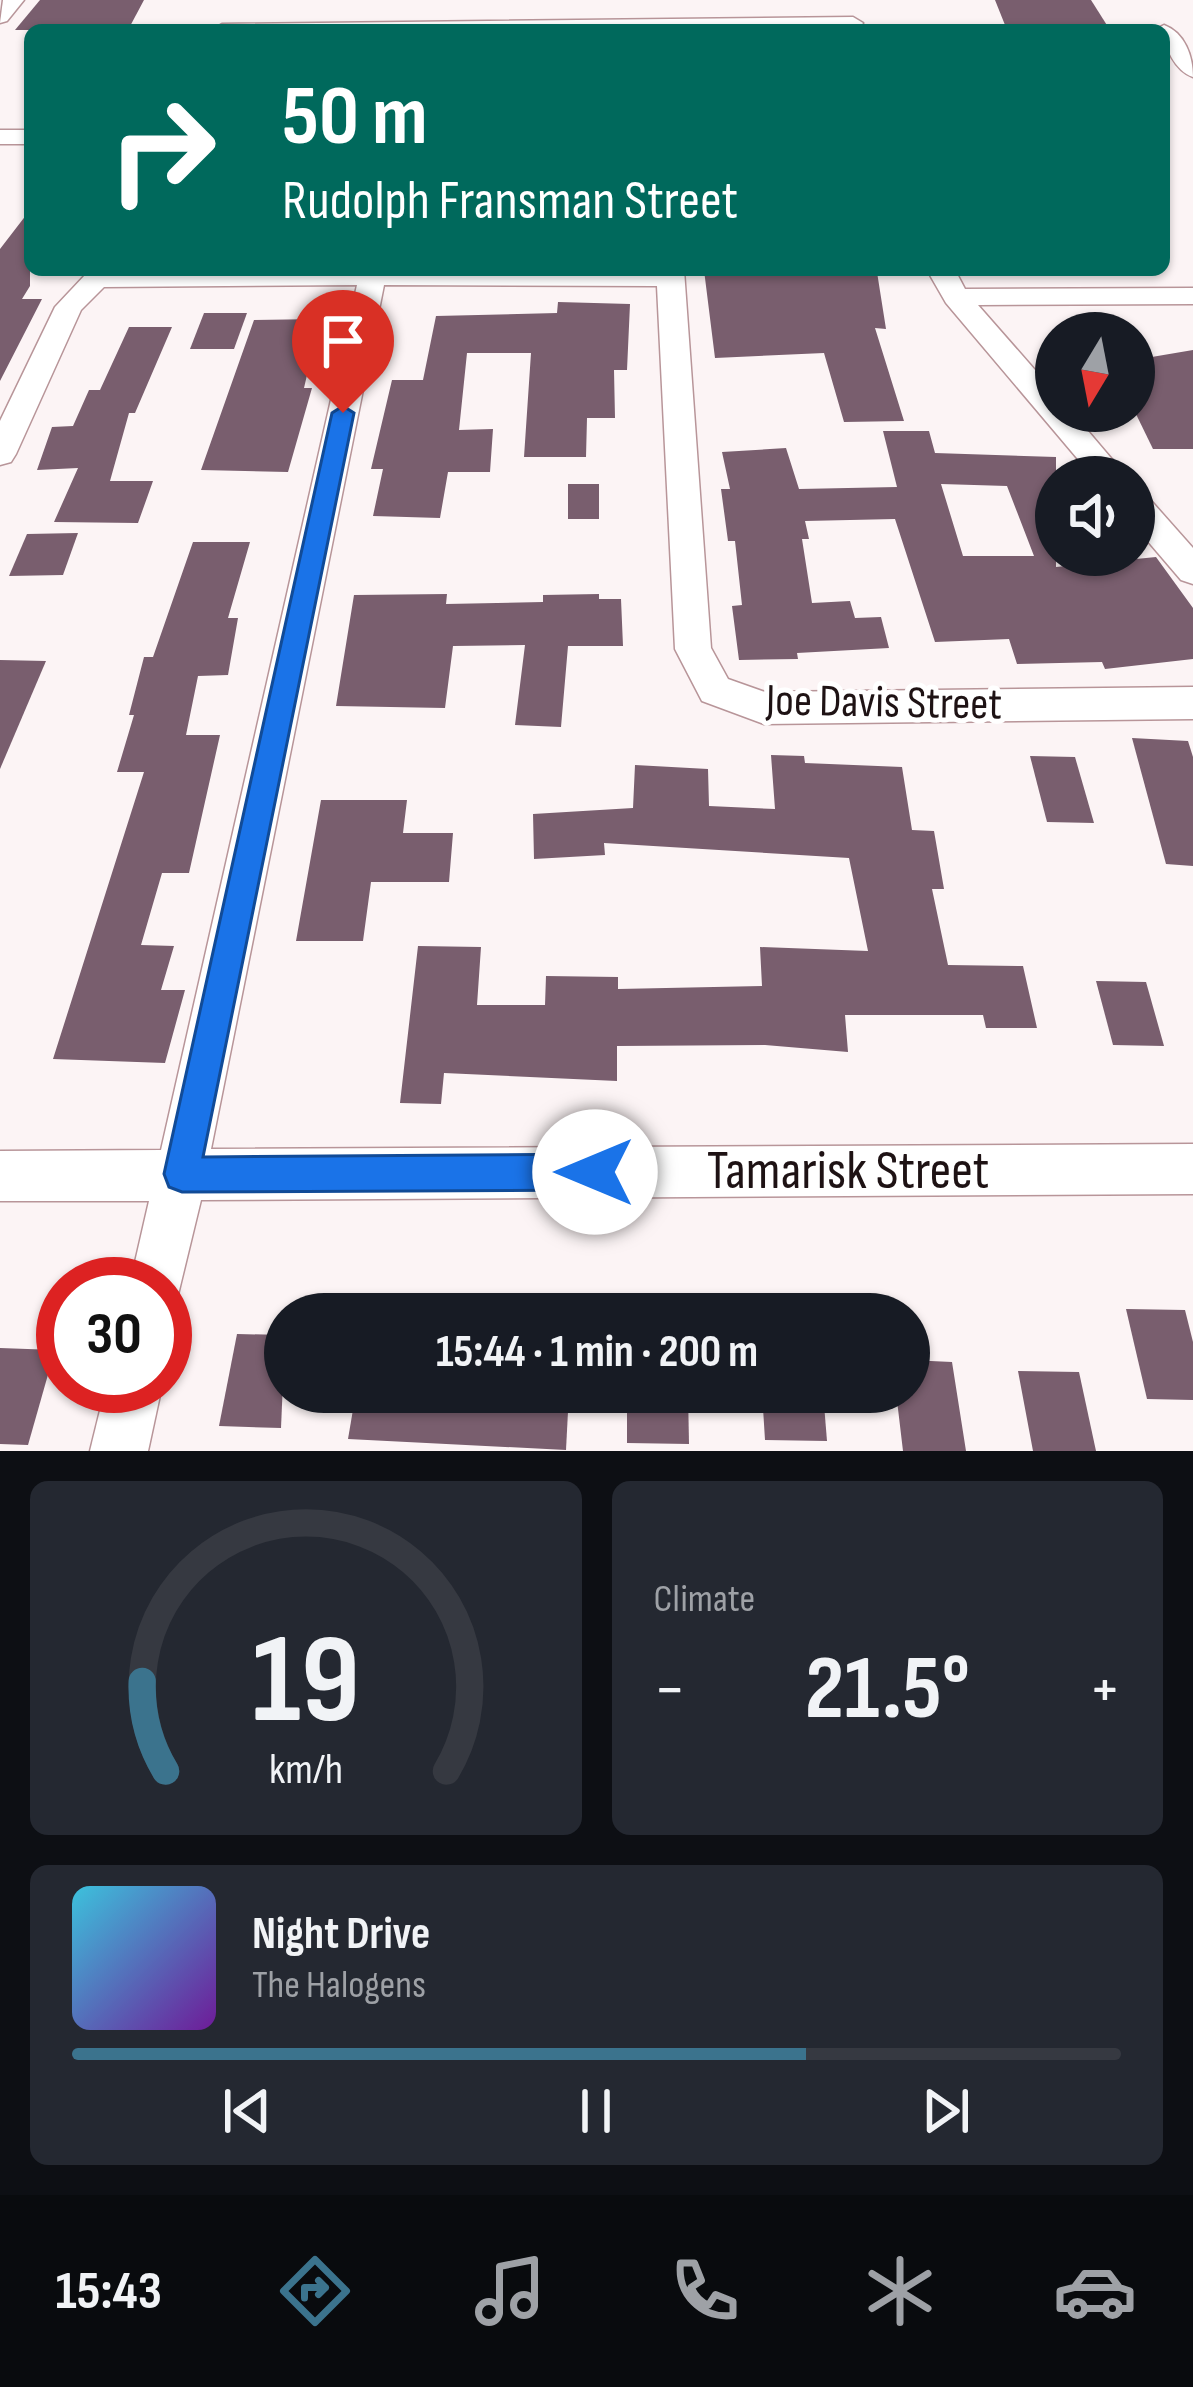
<!DOCTYPE html>
<meta charset="utf-8">
<style>
:root{--surface:#171b24;--page:#242831;--text:#f1f3f6;--muted:#9ea1a6;--line:#363941;--accent:#3b738d}
body{margin:0;font-family:"Sofia Sans Condensed",sans-serif;background:var(--page);color:var(--text);height:100vh;display:flex;flex-direction:column;font-size:45px;white-space:nowrap}
*{box-sizing:border-box;margin:0}
p{font-size:39px;color:var(--muted)}
.icon{flex:none;width:66px;height:66px;fill:none;stroke:currentColor;stroke-width:2;stroke-linecap:round;stroke-linejoin:round}
.map{position:relative;height:1451px;overflow:hidden}
.sheet{display:flex;flex-direction:column;gap:30px;padding:30px;background:#0d0f14;flex:1}
.sheet>*{flex:none}
.guide{position:absolute;left:24px;top:24px;width:1146px;height:252px;border-radius:18px;box-shadow:0 3px 9px #0004;background:#00695c;color:#fff;overflow:hidden}
.needle{width:78px;rotate:190deg}
.fabs{position:absolute;left:1035px;top:312px;display:grid;gap:24px}
.fabs a{display:grid;place-items:center;width:120px;height:120px;border-radius:50%;background:var(--surface);box-shadow:0 3px 9px #0004;font-size:60px}
.speed{position:absolute;left:36px;top:1257px;display:flex;gap:24px;font-size:60px;font-weight:700;text-align:center}
.speed>*{display:grid;place-content:center;width:156px;height:156px;border-radius:50%;background:var(--surface);box-shadow:0 3px 9px #0004;line-height:1}
.speed .limit{border:18px solid #d22;background:#fff;color:#111}
.pin{position:absolute;display:grid;place-items:center;width:102px;height:102px;color:#fff;margin:-123px -51px;border-radius:50% 50% 50% 0;rotate:-45deg;box-shadow:0 0 12px #0007}
.pin .icon{rotate:45deg}
.me{position:absolute;width:132px;margin:-66px;rotate:270deg;stroke-linejoin:round;filter:drop-shadow(0 0 9px #0008)}
.turn{display:flex;align-items:center;gap:42px;height:252px;padding:0 60px;font-size:54px}
.turn .icon{width:156px;height:156px;stroke-width:2.5}
.turn b{display:block;font-size:84px;line-height:102px}
.big{font-size:90px;font-weight:700;line-height:1.1}
.sheet .tile{flex:1;display:flex;flex-direction:column;justify-content:center;gap:18px;min-width:0;padding:0 42px;border-radius:18px;background:var(--page)}
.sheet .dial{align-items:center;gap:0}
.dial svg{height:312px;overflow:visible;fill:none;stroke:var(--line);stroke-width:7;stroke-linecap:round;text-anchor:middle}
.dial text{fill:var(--text);stroke:none}
.song{display:flex;align-items:center;gap:36px}
.cover{width:144px;height:144px;border-radius:18px;background:linear-gradient(135deg,hsl(190 70% 55%),hsl(280 70% 35%))}
.played{height:12px;border-radius:6px;background:linear-gradient(90deg,var(--accent) 70%,var(--line) 70%)}
.keys{display:flex;justify-content:space-around;direction:ltr}
.heat{display:flex;justify-content:space-between;align-items:center;font-size:66px;direction:ltr}
.sheet .tiles{flex:1;display:grid;gap:30px;grid-template-columns:1fr 1fr}
.tile:last-child{grid-column:span 2}
.trip{position:absolute;left:264px;top:1293px;width:666px;height:120px;border-radius:60px;background:var(--surface);box-shadow:0 3px 9px #0004;font-weight:700;line-height:120px;text-align:center}
.menu{display:flex;height:192px;justify-content:space-around;align-items:center;background:#090b0e;color:var(--muted)}
.menu .icon{width:84px;height:84px}
.menu .active{color:var(--accent)}
.menu b{font-size:54px;color:var(--text)}
.map>svg:first-child{display:block}
.building{fill:#795e6e;fill-rule:evenodd}
.lines{fill:none;stroke-linecap:round;stroke-linejoin:round}
.minor-casing{stroke:#b89599;stroke-width:3}
.minor{fill:#fff;fill-rule:evenodd}
.route{fill:#1a73e8;stroke:#114b97;stroke-width:3}
.labels{text-anchor:middle;dominant-baseline:central;stroke-width:10;stroke-linejoin:round;paint-order:stroke}
.street-label{font-size:45px;fill:#1e1214;stroke:#fff}
.near-street-label{font-size:54px;fill:#1e1214;stroke:#fff}
</style>
<div class="map">
<svg width="1193" height="1451" viewBox="0 0 1193 1451">
<rect width="100%" height="100%" fill="#fcf4f5"/>
<!-- building -->
<g class="building">
<path d="M40,0H144L128,30H15Z"/>
<path d="M995,0H1091L1110,30H1007Z"/>
<path d="M30,210V286L22,299H42L0,381V249Z"/>
<path d="M704,270L877,272L886,329L875,328L904,421L844,422L824,353L715,358Z"/>
<path d="M558,302L630,304L627,370H614L615,418H587L586,457H524L531,353H467L459,430L493,429L490,472H448L440,518L373,516L383,469H371L392,380H423L436,316L557,313Z"/>
<path d="M204,313H247L234,349H190Z"/>
<path d="M320,319L304,388H312L288,472L201,470L254,320Z"/>
<path d="M129,327H172L135,413H129L110,481H153L138,523L54,522L78,468L37,470L52,427L73,426L89,390H100Z"/>
<path d="M1193,350V449H1153L1134,410V360Z"/>
<path d="M883,431H929L935,453L1056,457V567L1156,557L1193,608V659L1105,669L1102,662L1017,664L1009,639L935,642L895,519L805,521L809,539H802L812,603L850,601L855,618L881,617L889,648L797,653L798,659L739,660L732,606L742,605L735,541H728L721,489H730L722,452L786,448L799,489L897,487ZM941,484L1007,486L1034,556H963Z"/>
<rect x="568" y="484" width="31" height="35"/>
<path d="M78,533L63,575L9,576L27,534Z"/>
<path d="M193,542H250L228,618H238L228,675L198,676L186,735H220L189,873H162L141,945L174,946L161,990H185L165,1063L53,1059L144,772H117L134,715H129L144,657H153Z"/>
<path d="M447,594L446,604L543,602V595L599,594V599H621L623,646H568L561,727L515,725L525,645L453,646L445,708L336,706L354,595Z"/>
<path d="M0,660L46,661L0,769Z"/>
<path d="M1132,738L1188,741L1193,757V866L1166,864Z"/>
<path d="M771,755L804,756L805,763L902,767L912,830L934,831L944,889H932L948,965L1023,966L1037,1028H986L983,1015H845L848,1052L765,1045L617,1046V1081L444,1073L441,1104L400,1103L418,946L481,947L477,1005H545L546,976L618,977V989L762,986L760,947L868,951L849,858L604,843L605,855L534,859L533,814L633,808L635,765L708,769L709,806L775,809Z"/>
<path d="M1030,756L1075,757L1094,823L1047,822Z"/>
<path d="M321,800H407L403,833H453L449,882H371L363,941H296Z"/>
<path d="M1096,981L1146,982L1164,1046L1113,1045Z"/>
<path d="M1126,1309L1185,1310L1193,1342V1400L1147,1399Z"/>
<path d="M237,1334L285,1335L281,1428L219,1426Z"/>
<path d="M0,1348L55,1350L28,1445L0,1444Z"/>
<path d="M909,1360L952,1362L966,1451H903L896,1392H909Z"/>
<path d="M1018,1371L1079,1372L1096,1451H1033Z"/>
<path d="M356,1392H569L566,1450L348,1439Z"/>
<path d="M627,1392H688L689,1444L627,1443Z"/>
<path d="M762,1392H823L827,1441L765,1440Z"/>
</g>
<g class="lines">
<!-- minor casing -->
<g class="minor-casing">
<g id="minor">
<path d="M3,0H24L7,21L0,23Z"/>
<path d="M853,17L863,23L860,27L212,30L222,24Z"/>
<path d="M1164,25C1185,33 1193,56 1193,77C1175,71 1164,47 1164,30H1154Z"/>
<rect x="0" y="130" width="30" height="14"/>
<path d="M684,270L711,648L728,679L765,692L1193,687V719L764,724L702,701L675,649L657,286L384,285L211,1149L1193,1144V1194L201,1200L176,1303L165,1308V1284H130L149,1201H0V1151L161,1150L357,285L104,287L81,310L16,454L11,462L0,465V421L55,307L86,274L114,270Z"/>
<path d="M927,270H955L965,289L1193,288V304L978,305L1056,394V411H1071L1127,477H1093L946,303Z"/>
<path d="M1134,491L1146,495L1193,548V584L1181,580L1134,525Z"/>
<path d="M106,1386H162L148,1451H90Z"/>
</g>
</g>
<!-- minor -->
<use href="#minor" class="minor"/>
</g>
<!-- route -->
<path class="route" d="M343,406L354,413L203,1157L595,1154L608,1160L613,1172L608,1185L595,1190L182,1192L169,1187L164,1174L332,413Z"/>
<g class="labels">
<!-- street labels -->
<g class="street-label">
<text transform="translate(884 703) rotate(1)">Joe Davis Street</text>
</g>
<!-- near-street labels -->
<g class="near-street-label">
<text x="848" y="1171">Tamarisk Street</text>
</g>
</g>
</svg>
<div class="fabs">
<a><svg class="needle" viewBox="-14 -14 28 28"><path d="M0-13l5 13h-10z" fill="#e53935"/><path d="M0 13l5-13h-10z" fill="#9ea1a6"/></svg></a>
<a><svg class="icon" aria-label="sound" viewBox="0 0 24 24"><path d="M4 9h4l5-4v14l-5-4H4zM17 9q2 3 0 6"/></svg></a>
</div>
<div class="speed"><div class="limit">30</div></div>
<div class="pin" style="left:343px;top:413px;background:#d93025"><svg class="icon" aria-label="arrive" viewBox="0 0 24 24"><path d="M6 21V4h12l-3 4 3 4H6"/></svg></div>
<svg class="me" style="left:595px;top:1172px" viewBox="-20 -20 40 40"><circle r="19" fill="#fff"/><path d="M0-13L10 11 0 6-10 11z" fill="#1a73e8"/></svg>
<div class="trip">15:44 · 1 min · 200 m</div>
<div class="guide">
<div class="turn"><svg class="icon" aria-label="right" viewBox="0 0 24 24"><path d="M7 20v-9h11M14 6l5 5-5 5"/></svg><div><b>50 m</b>Rudolph Fransman Street</div></div>
</div>
</div>
<section class="sheet">
<div class="tiles">
<div class="tile dial"><svg viewBox="0 0 100 80">
<path d="M14 69A42 42 0 1 1 86 69"/>
<path d="M14 69A42 42 0 0 1 8 46" stroke="#3b738d"/>
<text x="50" y="56" font-size="32" font-weight="700">19</text>
<text x="50" y="72" font-size="11">km/h</text>
</svg></div>
<div class="tile"><p>Climate</p>
<div class="heat"><a>−</a><b class="big">21.5°</b><a>+</a></div>
</div>
<div class="tile">
<div class="song"><i class="cover"></i><div><b>Night Drive</b><p>The Halogens</p></div></div>
<div class="played"></div>
<div class="keys"><svg class="icon" aria-label="previous" viewBox="0 0 24 24"><path d="M18 5L8 12l10 7zM5 5v14"/></svg><svg class="icon" aria-label="pause" viewBox="0 0 24 24"><path d="M8 5v14M16 5v14"/></svg><svg class="icon" aria-label="next" viewBox="0 0 24 24"><path d="M6 5l10 7-10 7zM19 5v14"/></svg></div>
</div>
</div>
</section>
<nav class="menu">
<b>15:43</b>
<svg class="icon active" aria-label="directions" viewBox="0 0 24 24"><path d="M12 3l9 9-9 9-9-9zM9 14v-3h6M13 9l2 2-2 2"/></svg>
<svg class="icon" aria-label="music" viewBox="0 0 24 24"><path d="M9 18V5l10-2v13"/><circle cx="6" cy="18" r="3"/><circle cx="16" cy="16" r="3"/></svg>
<svg class="icon" aria-label="phone" viewBox="0 0 24 24"><path d="M5 4h4l2 5-3 2q2 4 5 5l2-3 5 2v4C11 20 4 13 5 4z"/></svg>
<svg class="icon" aria-label="climate" viewBox="0 0 24 24"><path d="M12 3v18M4 7l16 10M4 17L20 7"/></svg>
<svg class="icon" aria-label="car" viewBox="0 0 24 24"><path d="M5 17H2v-5l4-1 3-4h7l3 4 3 1v5h-3M9 17h6M6 11h13"/><circle cx="7" cy="17" r="2"/><circle cx="17" cy="17" r="2"/></svg>
</nav>
